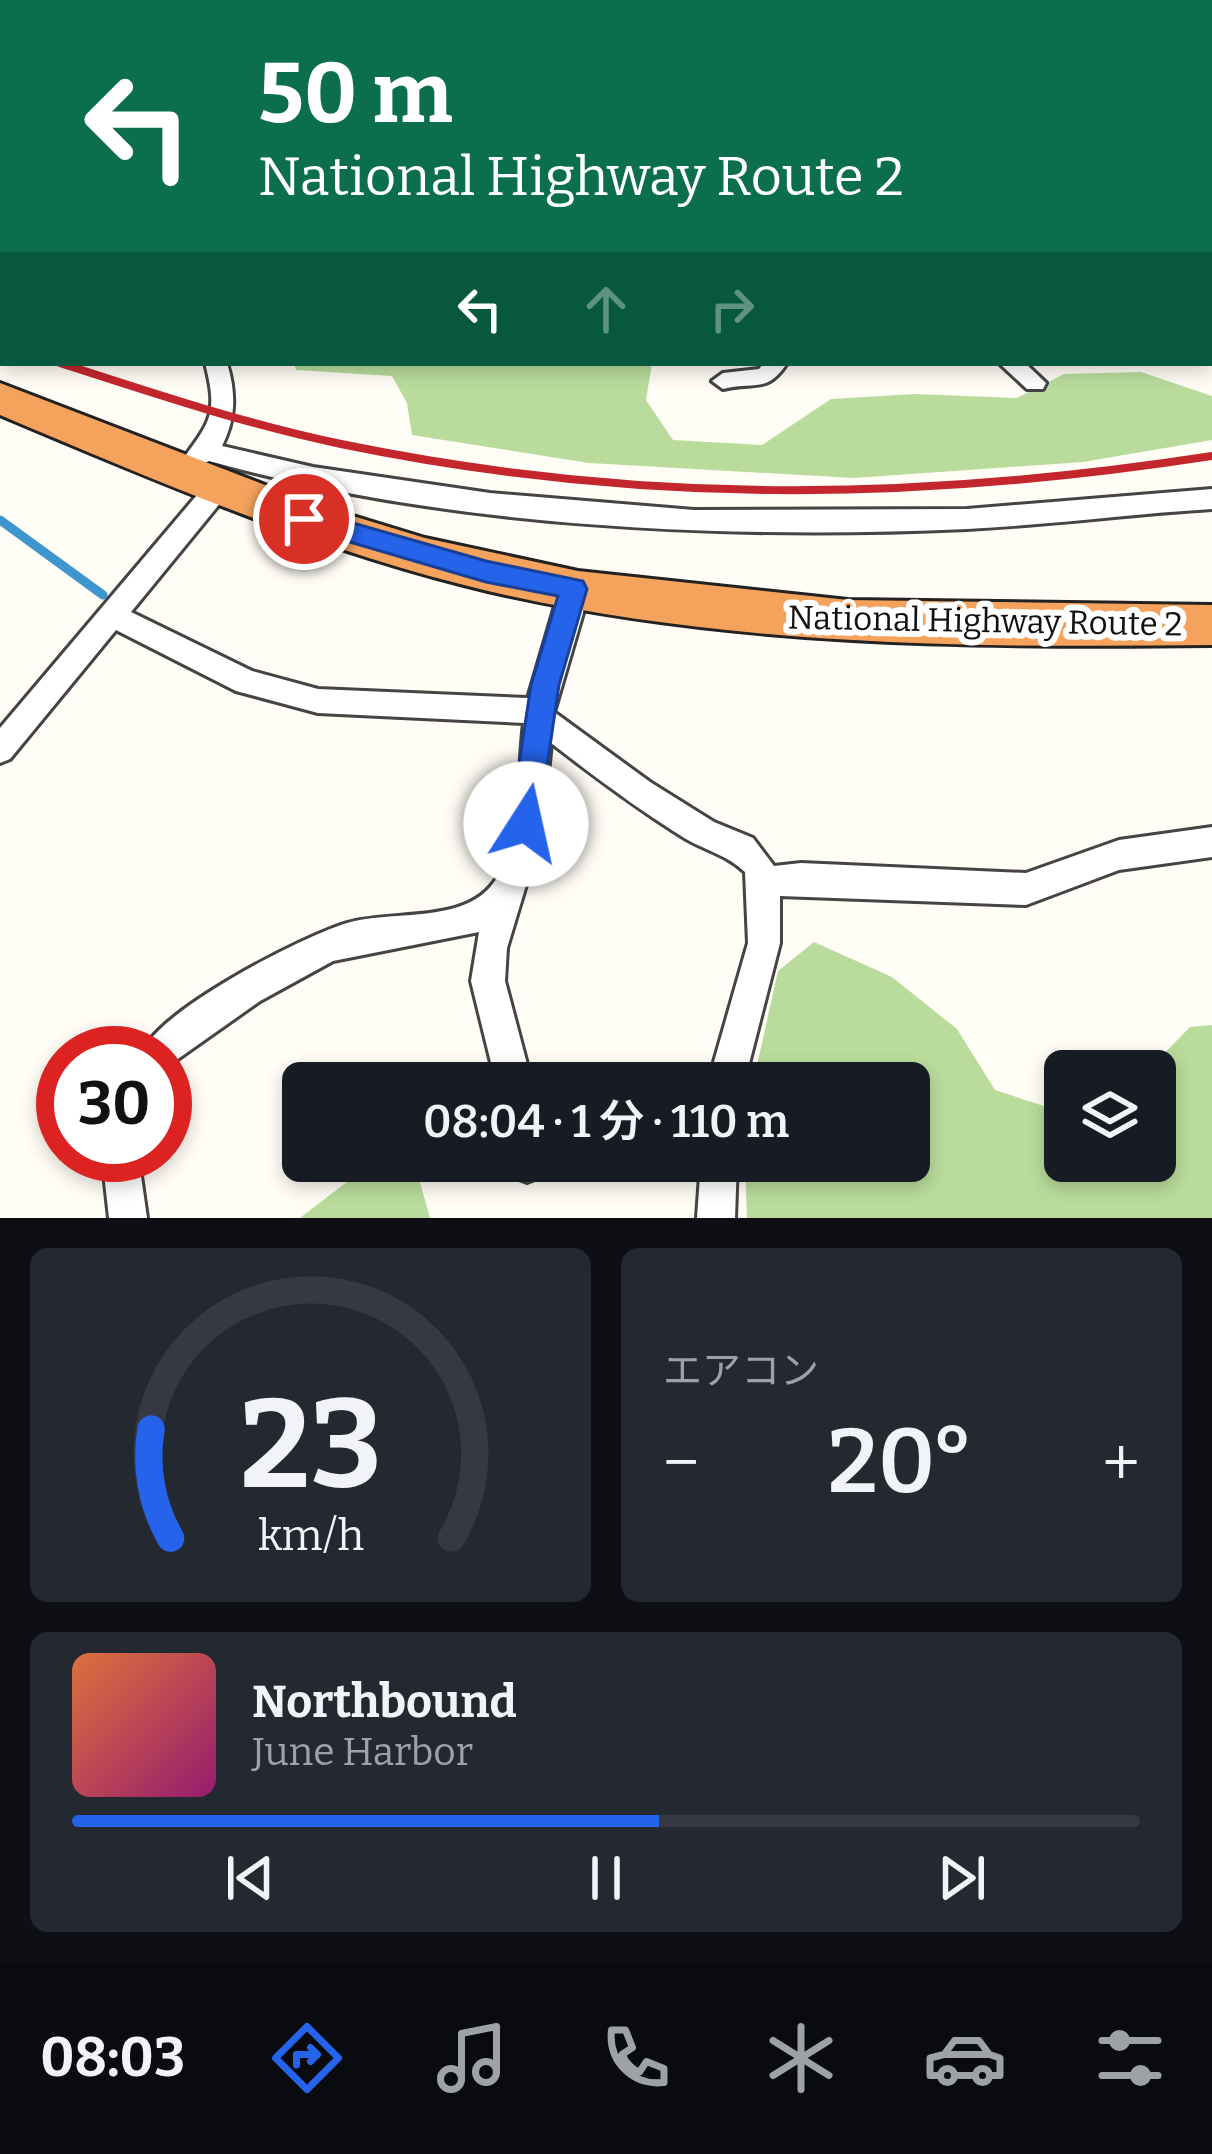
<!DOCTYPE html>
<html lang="ja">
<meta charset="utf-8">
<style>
:root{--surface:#171b24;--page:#242831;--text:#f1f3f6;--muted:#9ea1a6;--line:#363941;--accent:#2563eb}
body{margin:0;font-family:Bitter,"Noto Sans JP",serif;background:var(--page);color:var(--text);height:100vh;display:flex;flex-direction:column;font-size:45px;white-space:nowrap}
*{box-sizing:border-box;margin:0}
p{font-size:39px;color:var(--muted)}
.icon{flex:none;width:66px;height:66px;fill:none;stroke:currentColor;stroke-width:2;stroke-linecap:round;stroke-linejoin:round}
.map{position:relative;height:1218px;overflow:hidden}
.panel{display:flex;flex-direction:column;gap:30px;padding:30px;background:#0d0f14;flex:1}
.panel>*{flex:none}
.top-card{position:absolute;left:0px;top:0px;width:1212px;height:366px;box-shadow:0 6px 18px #0003;background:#0b6e4f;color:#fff;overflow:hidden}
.tools{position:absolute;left:1044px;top:1050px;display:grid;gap:24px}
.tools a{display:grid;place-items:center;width:132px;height:132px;border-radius:18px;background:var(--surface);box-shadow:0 6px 18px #0003;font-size:60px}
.speed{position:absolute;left:36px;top:1026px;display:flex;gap:24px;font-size:60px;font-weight:700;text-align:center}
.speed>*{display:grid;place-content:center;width:156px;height:156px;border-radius:50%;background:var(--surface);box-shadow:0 6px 18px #0003;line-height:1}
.speed .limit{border:18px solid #d22;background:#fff;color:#111}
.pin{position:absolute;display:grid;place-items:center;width:102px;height:102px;color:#fff;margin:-51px;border:6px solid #fff;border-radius:50%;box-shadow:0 3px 12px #0007}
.me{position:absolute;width:132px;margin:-66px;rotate:10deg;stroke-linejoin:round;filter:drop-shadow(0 0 9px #0008)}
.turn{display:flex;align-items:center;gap:42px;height:252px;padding:0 60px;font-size:54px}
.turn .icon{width:156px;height:156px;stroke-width:2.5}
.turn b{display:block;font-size:84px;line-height:102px}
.lanes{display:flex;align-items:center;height:114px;padding:0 60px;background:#0003;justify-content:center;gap:60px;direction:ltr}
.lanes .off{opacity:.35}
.big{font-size:90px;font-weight:600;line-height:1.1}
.panel .card{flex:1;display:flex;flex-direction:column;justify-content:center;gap:18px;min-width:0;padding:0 42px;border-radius:18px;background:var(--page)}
.panel .dial{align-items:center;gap:0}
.dial svg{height:312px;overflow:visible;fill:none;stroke:var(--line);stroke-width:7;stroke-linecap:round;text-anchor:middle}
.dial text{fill:var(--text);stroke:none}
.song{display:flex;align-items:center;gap:36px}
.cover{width:144px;height:144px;border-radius:18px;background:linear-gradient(135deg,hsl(20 70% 55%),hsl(320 70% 35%))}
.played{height:12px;border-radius:6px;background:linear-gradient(90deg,var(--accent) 55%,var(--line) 55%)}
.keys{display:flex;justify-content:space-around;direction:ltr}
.heat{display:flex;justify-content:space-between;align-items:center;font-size:66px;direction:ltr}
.panel .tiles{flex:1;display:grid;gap:30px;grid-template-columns:1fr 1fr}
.card:last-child{grid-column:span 2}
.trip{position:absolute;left:282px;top:1062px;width:648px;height:120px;border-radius:18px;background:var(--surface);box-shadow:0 6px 18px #0003;font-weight:600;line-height:120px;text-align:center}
.dock{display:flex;height:192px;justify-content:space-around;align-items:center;background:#090b0e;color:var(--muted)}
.dock .icon{width:84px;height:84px}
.dock .active{color:var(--accent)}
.dock b{font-size:54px;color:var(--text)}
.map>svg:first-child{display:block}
.forest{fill:#b9dc9c}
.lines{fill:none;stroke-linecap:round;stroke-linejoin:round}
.stream{stroke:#3f96cf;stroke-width:9}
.street-casing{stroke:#444;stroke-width:6}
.highway-casing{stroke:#222;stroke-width:6}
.street{fill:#fff;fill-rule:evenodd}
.highway{fill:#f5a25d;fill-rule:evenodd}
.rail{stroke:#c4262e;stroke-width:8}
.route{fill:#2563eb;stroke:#184099;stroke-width:3}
.labels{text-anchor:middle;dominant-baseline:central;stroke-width:12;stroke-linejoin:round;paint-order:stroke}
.street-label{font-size:33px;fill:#111;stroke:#fff}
</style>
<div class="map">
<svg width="1212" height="1218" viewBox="0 0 1212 1218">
<rect width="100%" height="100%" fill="#fffdf5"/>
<!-- forest -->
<g class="forest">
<path d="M294,363H652L646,400L673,440L762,445L831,399L915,394L1017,398L1064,374L1141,372L1212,396V440L1083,462L854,478L589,463L412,435L407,403L392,376L296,370Z"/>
<path d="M814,942L892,977L957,1029L995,1090L1065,1113V1161H1155V1071H1147L1190,1027L1212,1025V1218H747L745,1161H909V1083H753L778,971Z"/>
<path d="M374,1161H391L419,1179L430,1218H300Z"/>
</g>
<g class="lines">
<!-- stream -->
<path class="stream" d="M0,520L103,595"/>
<!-- street casing -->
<g class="street-casing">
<g id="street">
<path d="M822,0H839L841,3H824Z"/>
<path d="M1012,0H1031L1033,3H1014Z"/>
<path d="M1212,4V15L1209,16V5Z"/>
<path d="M0,52L3,53V63L0,62Z"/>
<rect x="1209" y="100" width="3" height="11"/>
<path d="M1212,187V200L1209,201V188Z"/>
<rect x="1209" y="230" width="3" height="14"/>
<path d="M205,363H227C236,393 236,418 222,446L313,467L490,493L694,510L967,509L1212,489V509C1130,514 1049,525 967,529C725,540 444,527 209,461L195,468L186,465L183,459C211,421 218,413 205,363Z"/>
<path d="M764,363H787C767,394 755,381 723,389L712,381L723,373L759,369Z"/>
<path d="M999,363H1025L1046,383L1043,389H1027Z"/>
<path d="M217,480L229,489L226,496L131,612L252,671L318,689L528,698L560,589L564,581H582L586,589L583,613L554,712L650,782L714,822L753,838L774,866L801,863L1026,873L1119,840L1212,827V857L1119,870L1026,905L780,896V943L744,1083H708L748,943L745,872C727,855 707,851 686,839C639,810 595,777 551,743L542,832L507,948L505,981L532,1083H496L471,981L479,932L333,961L260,1001L165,1068V1053H142C159,1010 301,937 347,923C395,909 470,926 498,876C522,833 518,770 524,723L318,713L236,691L116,630L10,759L0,763V728L208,482Z"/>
<path d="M102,1155H138L147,1218H109Z"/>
<path d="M508,1161H544L545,1164L540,1177L527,1182L514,1177Z"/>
<path d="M701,1161H737L735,1218H697Z"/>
</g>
</g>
<!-- highway casing -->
<g class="highway-casing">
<path id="highway" d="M0,383L317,505L425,538L578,571L848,600L1212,605V645C970,648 725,646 488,591C319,551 159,482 0,415Z"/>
</g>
<!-- street -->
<use href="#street" class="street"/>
<!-- highway -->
<use href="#highway" class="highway"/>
<!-- rail -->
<path class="rail" d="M60,363C153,393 245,424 341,444C637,505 914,502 1212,456"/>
</g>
<!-- route -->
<path class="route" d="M304,509L486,561L583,581L587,589L559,685L537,834L526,839L515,834L510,824L531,685L558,596L486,582L295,526L291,519Z"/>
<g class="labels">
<!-- street labels -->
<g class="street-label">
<text transform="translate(985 621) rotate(1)">National Highway Route 2</text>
</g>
</g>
</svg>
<div class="tools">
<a><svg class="icon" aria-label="layers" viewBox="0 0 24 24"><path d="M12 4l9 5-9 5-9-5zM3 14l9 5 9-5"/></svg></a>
</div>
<div class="speed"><div class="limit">30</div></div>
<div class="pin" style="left:304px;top:519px;background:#d93025"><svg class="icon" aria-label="arrive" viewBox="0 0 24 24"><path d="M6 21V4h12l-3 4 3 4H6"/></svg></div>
<svg class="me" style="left:526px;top:824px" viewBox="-20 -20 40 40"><circle r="19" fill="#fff"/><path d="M0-13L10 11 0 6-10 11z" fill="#2563eb"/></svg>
<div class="trip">08:04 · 1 分 · 110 m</div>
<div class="top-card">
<div class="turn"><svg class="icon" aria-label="left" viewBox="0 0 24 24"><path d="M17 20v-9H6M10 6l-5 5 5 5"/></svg><div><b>50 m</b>National Highway Route 2</div></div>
<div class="lanes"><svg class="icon" aria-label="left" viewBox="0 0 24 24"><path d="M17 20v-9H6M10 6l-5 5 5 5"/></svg><svg class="icon off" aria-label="ahead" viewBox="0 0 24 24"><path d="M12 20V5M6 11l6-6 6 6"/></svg><svg class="icon off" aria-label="right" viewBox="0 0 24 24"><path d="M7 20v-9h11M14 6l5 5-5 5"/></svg></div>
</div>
</div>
<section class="panel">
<div class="tiles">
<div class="card dial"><svg viewBox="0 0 100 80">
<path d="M14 69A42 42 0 1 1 86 69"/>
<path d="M14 69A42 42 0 0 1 9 41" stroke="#2563eb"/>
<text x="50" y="56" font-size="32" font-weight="700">23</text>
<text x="50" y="72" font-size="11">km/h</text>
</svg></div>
<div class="card"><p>エアコン</p>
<div class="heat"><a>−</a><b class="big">20°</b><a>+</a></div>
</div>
<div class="card">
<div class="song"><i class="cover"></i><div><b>Northbound</b><p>June Harbor</p></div></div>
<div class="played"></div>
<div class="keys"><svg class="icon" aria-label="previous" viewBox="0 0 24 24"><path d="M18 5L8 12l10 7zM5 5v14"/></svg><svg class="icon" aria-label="pause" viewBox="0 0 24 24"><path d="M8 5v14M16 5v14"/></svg><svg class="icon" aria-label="next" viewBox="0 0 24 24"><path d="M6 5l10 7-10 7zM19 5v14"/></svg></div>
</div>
</div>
</section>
<nav class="dock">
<b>08:03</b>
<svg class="icon active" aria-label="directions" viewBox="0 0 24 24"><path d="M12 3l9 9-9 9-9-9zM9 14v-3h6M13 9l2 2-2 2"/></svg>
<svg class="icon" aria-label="music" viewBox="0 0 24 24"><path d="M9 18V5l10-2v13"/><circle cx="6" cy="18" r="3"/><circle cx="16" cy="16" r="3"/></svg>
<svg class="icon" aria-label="phone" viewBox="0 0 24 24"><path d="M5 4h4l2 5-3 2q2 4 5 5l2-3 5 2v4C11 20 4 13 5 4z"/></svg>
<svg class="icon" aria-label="climate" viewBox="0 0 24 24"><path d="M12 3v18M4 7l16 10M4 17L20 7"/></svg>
<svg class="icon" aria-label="car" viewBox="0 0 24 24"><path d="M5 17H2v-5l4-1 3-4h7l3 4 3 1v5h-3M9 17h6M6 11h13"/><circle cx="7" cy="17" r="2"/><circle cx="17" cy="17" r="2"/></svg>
<svg class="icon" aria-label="filters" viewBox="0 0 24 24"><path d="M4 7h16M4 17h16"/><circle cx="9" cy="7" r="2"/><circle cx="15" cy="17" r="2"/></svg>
</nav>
